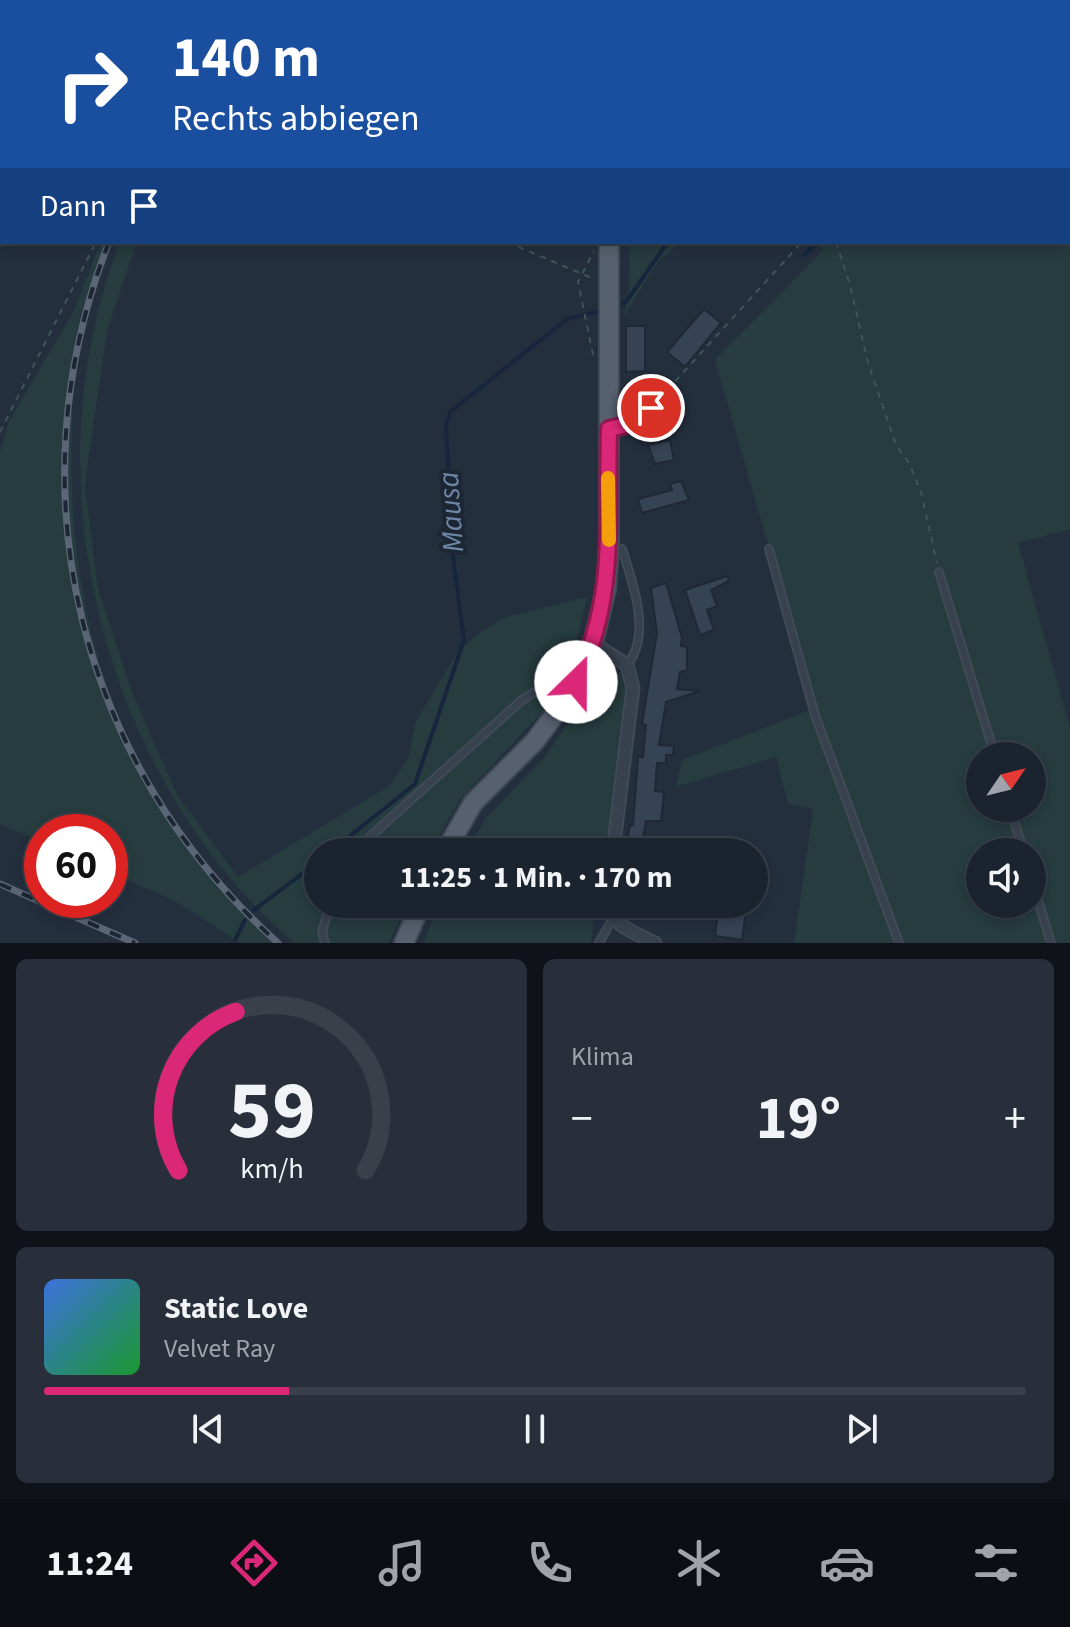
<!DOCTYPE html>
<html lang="de">
<meta charset="utf-8">
<style>
:root{--surface:#1b232e;--page:#282f3a;--text:#f1f3f6;--muted:#a0a4aa;--line:#39404a;--accent:#db2777}
body{margin:0;font-family:"Source Sans 3",sans-serif;background:var(--page);color:var(--text);height:100vh;display:flex;flex-direction:column;font-size:30px;white-space:nowrap}
*{box-sizing:border-box;margin:0}
p{font-size:26px;color:var(--muted)}
.icon{flex:none;width:44px;height:44px;fill:none;stroke:currentColor;stroke-width:2;stroke-linecap:round;stroke-linejoin:round}
.map{position:relative;height:943px;overflow:hidden}
.sheet{display:flex;flex-direction:column;gap:16px;padding:16px;background:#0f1319;flex:1}
.sheet>*{flex:none}
.banner{position:absolute;left:0px;top:0px;width:1070px;height:244px;box-shadow:0 4px 12px #0003,0 0 0 2px var(--line);background:#1a4fa0;color:#fff;overflow:hidden}
.needle{width:52px;rotate:55deg}
.fabs{position:absolute;left:966px;top:742px;display:grid;gap:16px}
.fabs a{display:grid;place-items:center;width:80px;height:80px;border-radius:50%;background:var(--surface);box-shadow:0 4px 12px #0003,0 0 0 2px var(--line);font-size:40px}
.speed{position:absolute;left:24px;top:814px;display:flex;gap:16px;font-size:40px;font-weight:700;text-align:center}
.speed>*{display:grid;place-content:center;width:104px;height:104px;border-radius:50%;background:var(--surface);box-shadow:0 4px 12px #0003,0 0 0 2px var(--line);line-height:1}
.speed .limit{border:12px solid #d22;background:#fff;color:#111}
.pin{position:absolute;display:grid;place-items:center;width:68px;height:68px;color:#fff;margin:-34px;border:4px solid #fff;border-radius:50%;box-shadow:0 2px 8px #0007}
.me{position:absolute;width:88px;margin:-44px;rotate:23deg;stroke-linejoin:round;filter:drop-shadow(0 0 6px #0008)}
.turn{display:flex;align-items:center;gap:28px;height:168px;padding:0 40px;font-size:36px}
.turn .icon{width:104px;height:104px;stroke-width:2.5}
.turn b{display:block;font-size:56px;line-height:68px}
.then{display:flex;align-items:center;height:76px;padding:0 40px;background:#0003;gap:16px;font-size:30px}
.big{font-size:60px;font-weight:700;line-height:1.1}
.sheet .widget{flex:1;display:flex;flex-direction:column;justify-content:center;gap:12px;min-width:0;padding:0 28px;border-radius:12px;background:var(--page)}
.sheet .dial{align-items:center;gap:0}
.dial svg{height:208px;overflow:visible;fill:none;stroke:var(--line);stroke-width:7;stroke-linecap:round;text-anchor:middle}
.dial text{fill:var(--text);stroke:none}
.song{display:flex;align-items:center;gap:24px}
.cover{width:96px;height:96px;border-radius:12px;background:linear-gradient(135deg,hsl(220 70% 55%),hsl(130 70% 35%))}
.played{height:8px;border-radius:4px;background:linear-gradient(90deg,var(--accent) 25%,var(--line) 25%)}
.keys{display:flex;justify-content:space-around;direction:ltr}
.heat{display:flex;justify-content:space-between;align-items:center;font-size:44px;direction:ltr}
.sheet .tiles{flex:1;display:grid;gap:16px;grid-template-columns:1fr 1fr}
.widget:last-child{grid-column:span 2}
.trip{position:absolute;left:304px;top:838px;width:464px;height:80px;border-radius:40px;background:var(--surface);box-shadow:0 4px 12px #0003,0 0 0 2px var(--line);font-weight:700;line-height:80px;text-align:center}
.tabs{display:flex;height:128px;justify-content:space-around;align-items:center;background:#0b0e12;color:var(--muted)}
.tabs .icon{width:56px;height:56px}
.tabs .current{color:var(--accent)}
.tabs b{font-size:36px;color:var(--text)}
.map>svg:first-child{display:block}
.green{fill:#263c3f;fill-rule:evenodd}
.lines{fill:none;stroke-linecap:round;stroke-linejoin:round}
.stream{stroke:#17263c;stroke-width:4}
.building{fill:#364354;stroke:#1f2835;stroke-width:2}
.lane-casing{stroke:#414a57;stroke-width:10}
.street-casing{stroke:#414a57;stroke-width:15}
.primary-casing{stroke:#414a57;stroke-width:22}
.path{stroke:#3f5557;stroke-width:2;stroke-dasharray:6 6;stroke-linecap:butt}
.lane{stroke:#38414e;stroke-width:6}
.street{stroke:#38414e;stroke-width:11}
.primary{stroke:#56606e;stroke-width:18}
.rail-casing{stroke:#5a6575;stroke-width:7}
.rail{stroke:#1d2633;stroke-width:4;stroke-dasharray:12;stroke-linecap:butt}
.route-casing{stroke:#8e194d;stroke-width:20}
.route{stroke:#db2777;stroke-width:14}
.slow{stroke:#f59e0b;stroke-width:14}
.labels{text-anchor:middle;dominant-baseline:central;stroke-width:8;stroke-linejoin:round;paint-order:stroke}
.water-label{font-size:30px;font-style:italic;fill:#6d86a8;stroke:#1d2633}
</style>
<div class="map">
<svg width="1070" height="943" viewBox="0 0 1070 943">
<rect width="100%" height="100%" fill="#242f3e"/>
<!-- green -->
<g class="green">
<path d="M639,0H1070V529L1018,543L1070,728V943H794L813,809L788,804L776,757L676,787L682,760L815,708L715,360L823,250L817,242H1068V2ZM980,756H1032V808H980ZM980,852H1032V904H980Z"/>
<path d="M101,242H107C90,282 74,327 71,370C69,390 73,410 72,430C64,627 129,806 272,943H241L173,900L110,872V832H42V842L0,824V451L9,421L74,311Z"/>
<path d="M120,242H137L107,332L87,469L85,488L98,588L132,692L177,795L238,877L388,787L408,759L416,721L457,653L482,631L507,617L587,597L574,652L547,707L459,801L430,852H318V904H407L389,943H294C102,776 27,480 120,242Z"/>
<path d="M630,242H681L657,263L624,316L629,290Z"/>
<path d="M620,672L627,679L634,701L605,852H466L486,818L544,758L592,688L604,676Z"/>
<path d="M438,904H596L591,943H424Z"/>
</g>
<g class="lines">
<!-- stream -->
<g class="stream">
<path d="M1068,150H1070"/>
<path d="M804,255L818,242"/>
<path d="M616,306L626,302L665,246L673,242"/>
<path d="M330,852L415,784L464,640L453,557L446,426L450,412L567,319L604,310"/>
<path d="M254,910L318,862"/>
<path d="M235,940L245,920"/>
</g>
</g>
<!-- building -->
<g class="building">
<path d="M704,309L721,323L685,367L667,352Z"/>
<path d="M626,326H645V371L626,372Z"/>
<path d="M670,440L674,460L655,464L648,445Z"/>
<path d="M681,481L689,500L642,513L638,499L672,490L670,484Z"/>
<path d="M727,576L729,581L711,590L717,606L707,610L714,630L700,635L685,590Z"/>
<path d="M666,583L682,638L681,646L687,647V670L680,672L677,689L700,691L666,702L659,745L674,746L673,755H666V763H657L655,791L664,792L661,821H646L641,850L626,847L630,825H633L638,757H643L646,725L642,724L657,633L651,588Z"/>
<path d="M719,904H747L742,940L715,936Z"/>
</g>
<g class="lines">
<!-- lane casing -->
<g class="lane-casing">
<g id="lane">
<path d="M622,549C633,583 652,635 627,665"/>
<path d="M769,549L815,715L899,943"/>
<path d="M939,572L995,756"/>
<path d="M1010,808L1024,852"/>
<path d="M353,852L522,700L543,687L566,693"/>
<path d="M1032,880L1051,943"/>
<path d="M325,943L322,932L330,904"/>
<path d="M599,943L613,918"/>
</g>
</g>
<!-- street casing -->
<g class="street-casing">
<g id="street">
<path d="M609,429L634,423L651,408"/>
<path d="M593,643L627,665L633,688L613,852"/>
<path d="M606,904C611,925 637,934 655,943"/>
</g>
</g>
<!-- primary casing -->
<g class="primary-casing">
<g id="primary">
<path d="M622,2V0"/>
<path d="M445,852L473,803L535,741L570,694L593,643L606,590L609,548V242"/>
<path d="M404,943L421,904"/>
</g>
</g>
<!-- path -->
<g class="path">
<path d="M934,2V0"/>
<path d="M507,242L594,279"/>
<path d="M836,242L850,285L868,363L896,445L909,463L921,492L937,563"/>
<path d="M593,355L578,282L594,251"/>
<path d="M659,399L802,242"/>
<path d="M0,432L96,242"/>
<path d="M537,904L599,918"/>
</g>
<!-- lane -->
<use href="#lane" class="lane"/>
<!-- street -->
<use href="#street" class="street"/>
<!-- primary -->
<use href="#primary" class="primary"/>
<!-- rail casing -->
<g class="rail-casing">
<g id="rail">
<path d="M269,2L271,0"/>
<path d="M109,242C11,491 79,765 278,943"/>
<path d="M0,884L135,943"/>
</g>
</g>
<!-- rail -->
<use href="#rail" class="rail"/>
</g>
<g class="lines">
<!-- route casing -->
<g class="route-casing">
<path id="route" d="M576,682C618,596 606,521 609,429L634,423L651,408"/>
</g>
<!-- route -->
<use href="#route" class="route"/>
<!-- slow -->
<path class="slow" d="M608,478L609,540"/>
</g>
<g class="labels">
<!-- water labels -->
<g class="water-label">
<text transform="translate(451 512) rotate(-94)">Mausa</text>
</g>
</g>
</svg>
<div class="fabs">
<a><svg class="needle" viewBox="-14 -14 28 28"><path d="M0-13l5 13h-10z" fill="#e53935"/><path d="M0 13l5-13h-10z" fill="#a0a4aa"/></svg></a>
<a><svg class="icon" aria-label="sound" viewBox="0 0 24 24"><path d="M4 9h4l5-4v14l-5-4H4zM17 9q2 3 0 6"/></svg></a>
</div>
<div class="speed"><div class="limit">60</div></div>
<div class="pin" style="left:651px;top:408px;background:#d93025"><svg class="icon" aria-label="arrive" viewBox="0 0 24 24"><path d="M6 21V4h12l-3 4 3 4H6"/></svg></div>
<svg class="me" style="left:576px;top:682px" viewBox="-20 -20 40 40"><circle r="19" fill="#fff"/><path d="M0-13L10 11 0 6-10 11z" fill="#db2777"/></svg>
<div class="trip">11:25 · 1 Min. · 170 m</div>
<div class="banner">
<div class="turn"><svg class="icon" aria-label="right" viewBox="0 0 24 24"><path d="M7 20v-9h11M14 6l5 5-5 5"/></svg><div><b>140 m</b>Rechts abbiegen</div></div>
<div class="then">Dann<svg class="icon" aria-label="arrive" viewBox="0 0 24 24"><path d="M6 21V4h12l-3 4 3 4H6"/></svg></div>
</div>
</div>
<section class="sheet">
<div class="tiles">
<div class="widget dial"><svg viewBox="0 0 100 80">
<path d="M14 69A42 42 0 1 1 86 69"/>
<path d="M14 69A42 42 0 0 1 36 8" stroke="#db2777"/>
<text x="50" y="56" font-size="32" font-weight="700">59</text>
<text x="50" y="72" font-size="11">km/h</text>
</svg></div>
<div class="widget"><p>Klima</p>
<div class="heat"><a>−</a><b class="big">19°</b><a>+</a></div>
</div>
<div class="widget">
<div class="song"><i class="cover"></i><div><b>Static Love</b><p>Velvet Ray</p></div></div>
<div class="played"></div>
<div class="keys"><svg class="icon" aria-label="previous" viewBox="0 0 24 24"><path d="M18 5L8 12l10 7zM5 5v14"/></svg><svg class="icon" aria-label="pause" viewBox="0 0 24 24"><path d="M8 5v14M16 5v14"/></svg><svg class="icon" aria-label="next" viewBox="0 0 24 24"><path d="M6 5l10 7-10 7zM19 5v14"/></svg></div>
</div>
</div>
</section>
<nav class="tabs">
<b>11:24</b>
<svg class="icon current" aria-label="directions" viewBox="0 0 24 24"><path d="M12 3l9 9-9 9-9-9zM9 14v-3h6M13 9l2 2-2 2"/></svg>
<svg class="icon" aria-label="music" viewBox="0 0 24 24"><path d="M9 18V5l10-2v13"/><circle cx="6" cy="18" r="3"/><circle cx="16" cy="16" r="3"/></svg>
<svg class="icon" aria-label="phone" viewBox="0 0 24 24"><path d="M5 4h4l2 5-3 2q2 4 5 5l2-3 5 2v4C11 20 4 13 5 4z"/></svg>
<svg class="icon" aria-label="climate" viewBox="0 0 24 24"><path d="M12 3v18M4 7l16 10M4 17L20 7"/></svg>
<svg class="icon" aria-label="car" viewBox="0 0 24 24"><path d="M5 17H2v-5l4-1 3-4h7l3 4 3 1v5h-3M9 17h6M6 11h13"/><circle cx="7" cy="17" r="2"/><circle cx="17" cy="17" r="2"/></svg>
<svg class="icon" aria-label="filters" viewBox="0 0 24 24"><path d="M4 7h16M4 17h16"/><circle cx="9" cy="7" r="2"/><circle cx="15" cy="17" r="2"/></svg>
</nav>
